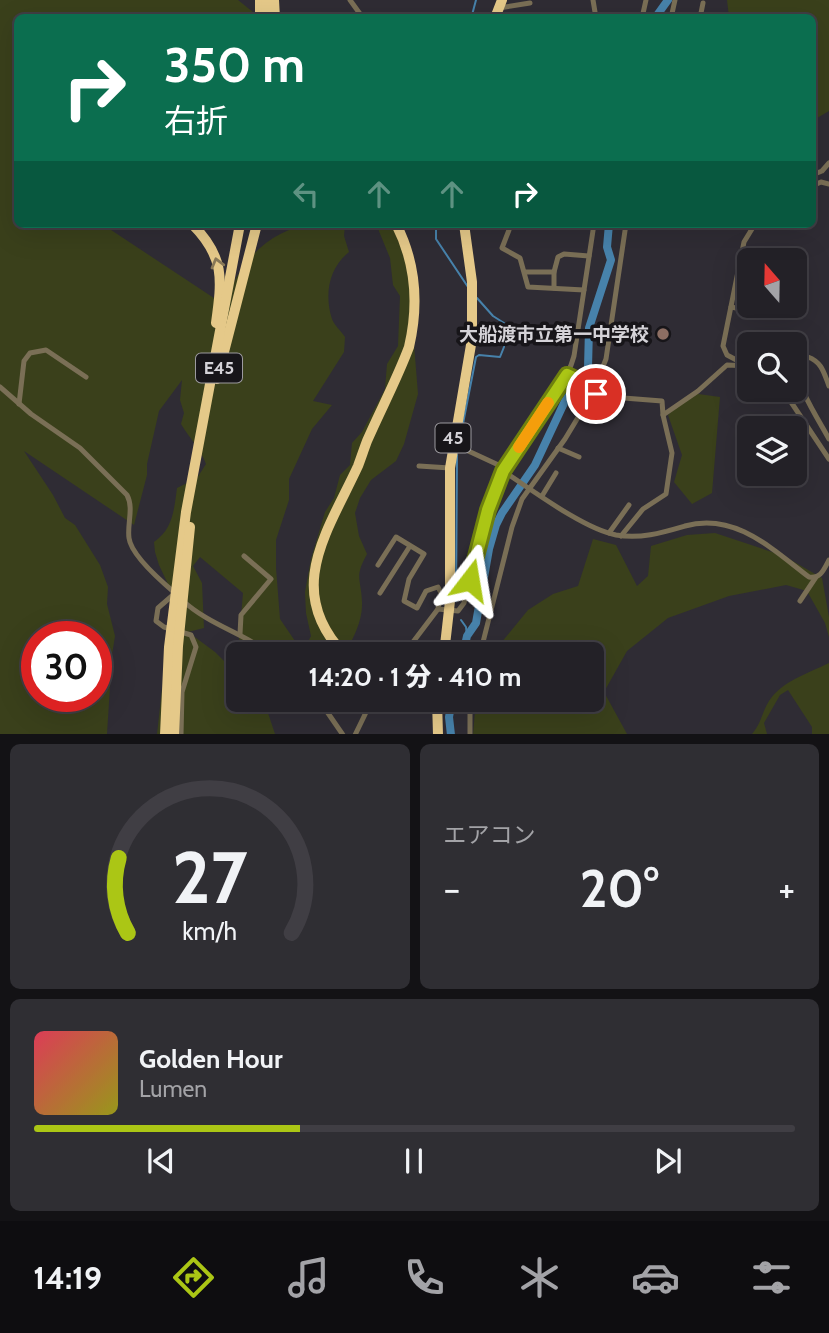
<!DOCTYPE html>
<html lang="ja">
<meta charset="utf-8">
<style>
:root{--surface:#232127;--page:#2f2e33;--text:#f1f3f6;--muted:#a3a3a7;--line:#403e44;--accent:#abc615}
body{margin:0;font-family:Cabin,"Noto Sans JP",sans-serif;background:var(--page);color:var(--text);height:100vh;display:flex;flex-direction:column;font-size:26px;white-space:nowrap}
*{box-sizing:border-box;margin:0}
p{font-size:23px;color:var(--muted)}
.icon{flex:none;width:38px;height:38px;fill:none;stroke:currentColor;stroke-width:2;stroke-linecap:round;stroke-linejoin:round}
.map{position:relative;height:734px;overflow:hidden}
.panel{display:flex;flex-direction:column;gap:10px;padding:10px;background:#131215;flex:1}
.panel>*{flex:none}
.guide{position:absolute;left:14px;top:14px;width:802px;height:214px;border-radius:10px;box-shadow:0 7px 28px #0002,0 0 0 2px var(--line);background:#0b6e4f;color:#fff;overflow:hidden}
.needle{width:46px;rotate:340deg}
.fabs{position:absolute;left:737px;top:248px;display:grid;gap:14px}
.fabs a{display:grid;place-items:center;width:70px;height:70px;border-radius:10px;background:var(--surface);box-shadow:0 7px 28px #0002,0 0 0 2px var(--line);font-size:35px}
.speed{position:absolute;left:21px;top:621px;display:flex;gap:14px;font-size:35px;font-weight:700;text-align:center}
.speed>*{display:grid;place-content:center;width:91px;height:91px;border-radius:50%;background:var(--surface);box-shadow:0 7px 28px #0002,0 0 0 2px var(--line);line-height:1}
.speed .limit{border:10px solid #d22;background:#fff;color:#111}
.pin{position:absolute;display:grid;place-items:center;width:60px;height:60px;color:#fff;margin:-30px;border:4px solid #fff;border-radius:50%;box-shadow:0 2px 7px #0007}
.me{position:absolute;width:77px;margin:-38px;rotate:14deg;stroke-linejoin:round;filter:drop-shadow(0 0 5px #0008)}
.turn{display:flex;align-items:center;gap:24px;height:147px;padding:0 35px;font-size:32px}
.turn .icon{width:91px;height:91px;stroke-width:2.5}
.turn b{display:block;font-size:49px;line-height:60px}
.lanes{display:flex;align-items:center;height:66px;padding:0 35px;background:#0003;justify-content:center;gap:35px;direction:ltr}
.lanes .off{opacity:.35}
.big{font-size:52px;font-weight:800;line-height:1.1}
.panel .card{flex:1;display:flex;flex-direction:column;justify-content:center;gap:10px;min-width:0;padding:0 24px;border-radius:10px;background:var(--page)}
.panel .dial{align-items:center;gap:0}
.dial svg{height:182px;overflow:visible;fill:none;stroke:var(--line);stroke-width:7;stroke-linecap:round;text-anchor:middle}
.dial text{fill:var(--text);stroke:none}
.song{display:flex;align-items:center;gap:21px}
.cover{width:84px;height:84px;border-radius:10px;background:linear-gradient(135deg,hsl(350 70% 55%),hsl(60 70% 35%))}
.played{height:7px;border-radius:4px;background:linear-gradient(90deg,var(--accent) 35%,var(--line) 35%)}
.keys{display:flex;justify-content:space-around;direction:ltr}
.heat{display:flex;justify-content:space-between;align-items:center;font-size:38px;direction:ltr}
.panel .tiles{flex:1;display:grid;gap:10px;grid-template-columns:1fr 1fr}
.card:last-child{grid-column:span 2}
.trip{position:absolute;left:226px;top:642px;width:378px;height:70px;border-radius:10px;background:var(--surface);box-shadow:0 7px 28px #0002,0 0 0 2px var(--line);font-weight:800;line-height:70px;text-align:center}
.tabs{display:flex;height:112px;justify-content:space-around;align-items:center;background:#0e0d10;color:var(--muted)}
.tabs .icon{width:49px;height:49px}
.tabs .selected{color:var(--accent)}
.tabs b{font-size:32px;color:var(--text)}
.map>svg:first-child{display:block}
.green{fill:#3a401b;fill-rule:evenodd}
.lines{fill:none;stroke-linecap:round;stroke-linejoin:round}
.stream{stroke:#4782ab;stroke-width:2}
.river{stroke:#4782ab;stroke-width:8}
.street{stroke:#7a6f56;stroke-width:5}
.highway{stroke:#e5c989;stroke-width:10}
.oneway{stroke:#887857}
.route-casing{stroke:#6f810e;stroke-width:18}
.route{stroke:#abc615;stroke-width:12}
.slow{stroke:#f59e0b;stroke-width:12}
.education-dot{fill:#8d6e63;stroke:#171519;stroke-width:2.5}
.labels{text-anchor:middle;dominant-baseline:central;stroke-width:7;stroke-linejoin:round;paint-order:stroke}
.shield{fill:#171519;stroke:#9c9a9f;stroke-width:2}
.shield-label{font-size:18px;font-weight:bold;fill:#d5d3d8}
.poi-label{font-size:19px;font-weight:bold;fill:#d5d3d8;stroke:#171519;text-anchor:end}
</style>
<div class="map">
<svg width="829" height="735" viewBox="0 0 829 735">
<rect width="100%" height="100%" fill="#2f2c34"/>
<!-- green -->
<g class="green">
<path d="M0,0H238L258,16L259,17L18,18V224H102L226,306C234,266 269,229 312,224C323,223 334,224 345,224L344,236L349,252C329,268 324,294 332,319C334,325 341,331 345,337L344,352L313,401L332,405L312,429L289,479V500L276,540V568L280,619L295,641L307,644L311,636L306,613L305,592L311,559L325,512L334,498L340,475L350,465L352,443L362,432L385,389L387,364L398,346L400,296L393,285L390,258L376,224H405L406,226L396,232L406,264L409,282L418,394L404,444L396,461L371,480L360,498L355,513L359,536L367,554C354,578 361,577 362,602C363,620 353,640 344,654H254L239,640L243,593L200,557L193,566L202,583L204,628L188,632L215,652L238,675V700L264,701L275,734H157L162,689L183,650L176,601L159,565L155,552L154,542C173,529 174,510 177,488L197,478L206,464C201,449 189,438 181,424L184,413L180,400L182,380L159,411L147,464V475L134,525L24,451L53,495L65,518L75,525L100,565L108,587L107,604L115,636L112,655L107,734H0ZM37,637H96V696H37Z"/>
<path d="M727,0H829V111L812,121V18L729,17Z"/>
<path d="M691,393L720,397L712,493L692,504L674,482L682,455L668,415Z"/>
<path d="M715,533L784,556L822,578L829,617V637L825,623L807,591L786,585L729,596L668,618L627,651L604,692L627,734L473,735L476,700H592V654H492L528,610L553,594L578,586L593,539L616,545L637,586L648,576L651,546L687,535Z"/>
<path d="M829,663V734H812V727L788,690L780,695L764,723L767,734H752C761,724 762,712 769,701C782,681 809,673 829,663Z"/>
</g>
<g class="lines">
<!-- stream -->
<g class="stream">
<path d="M474,18L472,15L476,0"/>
<path d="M436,224V239L468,287"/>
<path d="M460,439L476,357L479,355L500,357L504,347V323L493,316L477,298"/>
<path d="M456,601L457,455"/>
<path d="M461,620L466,627L467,636"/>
</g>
<!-- river -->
<g class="river">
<path d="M655,18L668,0"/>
<path d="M463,654L467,636L476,623L489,549L496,525L502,513L535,465L565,401L588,368L589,328L611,260L607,247L609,224"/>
<path d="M451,735L449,717L452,700"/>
</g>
<!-- street -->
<g class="street">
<path d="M350,0L363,18"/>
<path d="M593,0L596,18"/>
<path d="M499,8L530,3"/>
<path d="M642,18L646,0"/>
<path d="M671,18L675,0"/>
<path d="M700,18L703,3"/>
<path d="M812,175L822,171L829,163"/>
<path d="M812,186L821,182L829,184"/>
<path d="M509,230L502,248L520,258L528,287L584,290"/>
<path d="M525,272H554"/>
<path d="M554,288V272L558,257L564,254L589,256"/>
<path d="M731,307L762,313"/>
<path d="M742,363L727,355L723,346L744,242L755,224"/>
<path d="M567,375L595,388L598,396L662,401L663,415L698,391L727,365L749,366"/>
<path d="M829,386C824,373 822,362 808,357L797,362C792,380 820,422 829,439"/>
<path d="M0,387L31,414L80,448L127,495C134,508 127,524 129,538C131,555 162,582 175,593"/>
<path d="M783,390L829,459"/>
<path d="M19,404L24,361L30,353L46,350L86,377"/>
<path d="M558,448L579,457"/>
<path d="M464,449L505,468"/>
<path d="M419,466L450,468"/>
<path d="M503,471C532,490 584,529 616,535C641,539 661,533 685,526C735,512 772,549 809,577C821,579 824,569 829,560"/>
<path d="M542,496L556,473"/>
<path d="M609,533L629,505"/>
<path d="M621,536L643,509L666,494L672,453L663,415"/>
<path d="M378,565L396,537L424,554L409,579L404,601L417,608L426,591L438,587L441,593L438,609"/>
<path d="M380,593L410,546"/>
<path d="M173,595L158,608L156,621L164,627L191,635L196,647L182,692L181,735"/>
<path d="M182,600C209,625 243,633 271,654"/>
<path d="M800,601L816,577"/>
<path d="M240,634L241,615L271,579L244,556"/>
<path d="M407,654L413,642L438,609L458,611L464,603C475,560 483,505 505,467C526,432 563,396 574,356L594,224"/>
<path d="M480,654L512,527L522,499L565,439L591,396L606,359L626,224"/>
<path d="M319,700L343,735"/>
<path d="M355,735L372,700"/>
<path d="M470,735V700"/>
</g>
<!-- highway -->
<g class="highway">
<path d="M274,0L275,18"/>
<path d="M260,18V0"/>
<path d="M266,18L267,0"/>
<path d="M495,18L502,0"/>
<path d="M192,224C225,257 222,279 216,323"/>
<path d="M217,379L257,224"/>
<path d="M344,654C283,590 328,531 358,466C361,458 364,449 367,441C381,409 397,379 409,347C419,304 416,263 396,224"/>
<path d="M444,654L450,601V468L472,339V282L464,224"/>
<path d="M437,700L438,735"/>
<path d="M165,735L169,647L186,512L240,224"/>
<path d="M174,735L178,646L190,527"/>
</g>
</g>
<!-- one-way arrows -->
<defs><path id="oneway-chevron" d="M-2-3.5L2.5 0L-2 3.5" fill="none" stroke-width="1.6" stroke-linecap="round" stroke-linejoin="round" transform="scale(1.75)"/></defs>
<use class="oneway" href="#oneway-chevron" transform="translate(217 263) rotate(-105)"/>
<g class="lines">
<!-- route casing -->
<g class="route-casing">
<path id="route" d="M470,580L488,510L503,471L567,375L595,388L596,394"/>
</g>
<!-- route -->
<use href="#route" class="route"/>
<!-- slow -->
<path class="slow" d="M519,447L548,403"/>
</g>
<!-- markers -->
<circle class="education-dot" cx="663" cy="334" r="7"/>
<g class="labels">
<!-- shield labels -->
<g class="shield">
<rect x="196" y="353.5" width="46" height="29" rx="5"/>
<rect x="435.5" y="423.5" width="35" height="29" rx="5"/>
</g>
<g class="shield-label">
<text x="219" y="368">E45</text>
<text x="453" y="438">45</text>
</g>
<!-- poi labels -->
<g class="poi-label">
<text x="649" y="334">大船渡市立第一中学校</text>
</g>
</g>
</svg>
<div class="fabs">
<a><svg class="needle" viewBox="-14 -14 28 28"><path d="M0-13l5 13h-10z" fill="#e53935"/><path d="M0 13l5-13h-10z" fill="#a3a3a7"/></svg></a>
<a><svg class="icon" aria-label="search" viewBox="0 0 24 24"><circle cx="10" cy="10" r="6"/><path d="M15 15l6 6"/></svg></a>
<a><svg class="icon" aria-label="layers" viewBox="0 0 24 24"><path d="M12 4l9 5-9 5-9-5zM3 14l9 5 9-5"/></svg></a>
</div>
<div class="speed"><div class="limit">30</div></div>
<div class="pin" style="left:596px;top:394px;background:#d93025"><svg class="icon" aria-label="arrive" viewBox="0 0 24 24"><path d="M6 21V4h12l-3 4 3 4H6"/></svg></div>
<svg class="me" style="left:470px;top:580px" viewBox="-20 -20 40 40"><path d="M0-17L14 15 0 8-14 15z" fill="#abc615" stroke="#fff" stroke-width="4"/></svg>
<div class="trip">14:20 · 1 分 · 410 m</div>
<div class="guide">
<div class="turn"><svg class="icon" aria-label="right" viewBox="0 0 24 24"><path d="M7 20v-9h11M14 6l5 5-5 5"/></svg><div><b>350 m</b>右折</div></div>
<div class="lanes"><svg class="icon off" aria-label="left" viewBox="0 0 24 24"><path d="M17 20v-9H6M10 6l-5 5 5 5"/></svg><svg class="icon off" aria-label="ahead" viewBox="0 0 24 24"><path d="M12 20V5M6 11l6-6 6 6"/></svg><svg class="icon off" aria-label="ahead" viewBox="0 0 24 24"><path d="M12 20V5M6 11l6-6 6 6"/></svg><svg class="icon" aria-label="right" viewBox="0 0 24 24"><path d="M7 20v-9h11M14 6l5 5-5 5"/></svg></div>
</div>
</div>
<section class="panel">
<div class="tiles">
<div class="card dial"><svg viewBox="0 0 100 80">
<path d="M14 69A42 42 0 1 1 86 69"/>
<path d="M14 69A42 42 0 0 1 10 36" stroke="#abc615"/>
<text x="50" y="56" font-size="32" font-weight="700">27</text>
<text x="50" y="72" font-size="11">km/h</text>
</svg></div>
<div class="card"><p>エアコン</p>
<div class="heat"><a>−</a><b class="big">20°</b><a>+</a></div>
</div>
<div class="card">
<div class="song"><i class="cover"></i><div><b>Golden Hour</b><p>Lumen</p></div></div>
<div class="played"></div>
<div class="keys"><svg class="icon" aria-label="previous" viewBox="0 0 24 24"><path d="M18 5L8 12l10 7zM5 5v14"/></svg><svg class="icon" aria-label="pause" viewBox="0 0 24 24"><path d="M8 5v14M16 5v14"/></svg><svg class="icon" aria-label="next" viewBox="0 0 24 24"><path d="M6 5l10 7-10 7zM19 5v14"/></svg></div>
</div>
</div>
</section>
<nav class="tabs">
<b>14:19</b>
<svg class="icon selected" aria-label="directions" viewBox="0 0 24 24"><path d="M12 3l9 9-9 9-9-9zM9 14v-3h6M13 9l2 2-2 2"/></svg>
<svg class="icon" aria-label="music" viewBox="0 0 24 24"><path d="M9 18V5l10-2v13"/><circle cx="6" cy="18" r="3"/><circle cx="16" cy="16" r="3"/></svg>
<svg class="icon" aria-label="phone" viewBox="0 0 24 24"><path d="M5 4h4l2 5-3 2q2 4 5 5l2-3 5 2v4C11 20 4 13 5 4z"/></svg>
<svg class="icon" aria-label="climate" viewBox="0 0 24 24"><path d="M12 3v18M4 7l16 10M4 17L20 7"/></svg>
<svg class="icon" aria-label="car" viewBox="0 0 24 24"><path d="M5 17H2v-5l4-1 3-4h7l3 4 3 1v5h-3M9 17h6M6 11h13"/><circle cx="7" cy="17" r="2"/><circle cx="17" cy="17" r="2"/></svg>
<svg class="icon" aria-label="filters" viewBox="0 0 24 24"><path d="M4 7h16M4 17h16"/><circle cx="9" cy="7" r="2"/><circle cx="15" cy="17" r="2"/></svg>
</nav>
